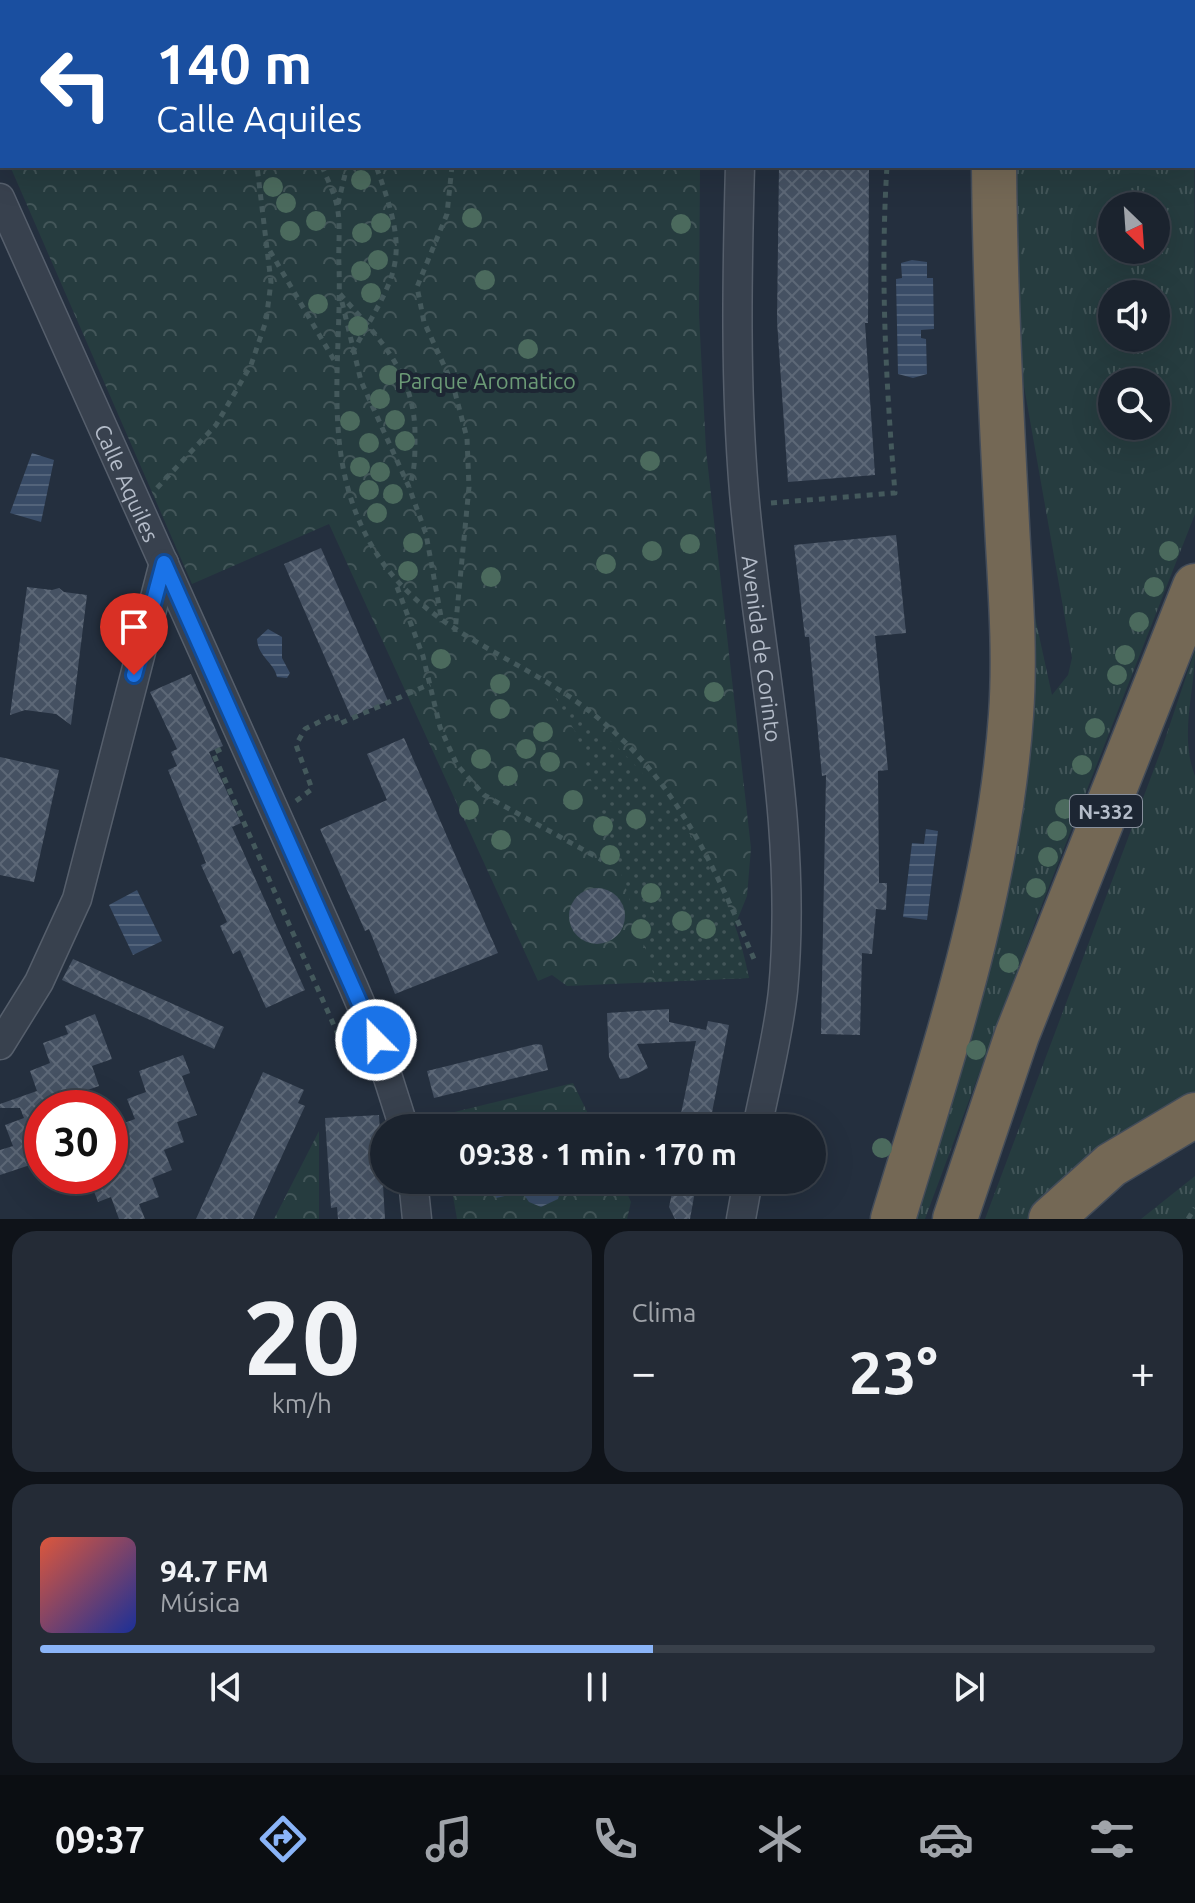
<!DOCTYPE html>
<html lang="es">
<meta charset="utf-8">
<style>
:root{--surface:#1b232e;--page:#242b36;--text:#f1f3f6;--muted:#a0a4aa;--line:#39404a;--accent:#8ab4f8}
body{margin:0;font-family:Ubuntu,sans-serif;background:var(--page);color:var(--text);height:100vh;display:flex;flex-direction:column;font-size:30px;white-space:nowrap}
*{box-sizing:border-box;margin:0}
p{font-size:26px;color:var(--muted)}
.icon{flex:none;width:44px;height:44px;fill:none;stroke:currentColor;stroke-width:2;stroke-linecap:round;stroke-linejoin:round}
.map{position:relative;height:1219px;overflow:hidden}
.sheet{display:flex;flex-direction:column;gap:12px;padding:12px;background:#0f1319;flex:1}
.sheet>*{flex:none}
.guide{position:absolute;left:0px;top:0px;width:1196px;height:168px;box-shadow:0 8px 32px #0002,0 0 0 2px var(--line);background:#1a4fa0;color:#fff;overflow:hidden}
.needle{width:52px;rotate:155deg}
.tools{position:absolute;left:1098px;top:192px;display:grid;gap:16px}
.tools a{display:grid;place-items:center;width:72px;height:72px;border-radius:50%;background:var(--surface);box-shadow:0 8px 32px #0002,0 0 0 2px var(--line);font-size:40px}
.speed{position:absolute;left:24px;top:1090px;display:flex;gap:16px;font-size:40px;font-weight:700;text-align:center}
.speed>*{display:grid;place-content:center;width:104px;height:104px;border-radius:50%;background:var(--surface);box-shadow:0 8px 32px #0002,0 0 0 2px var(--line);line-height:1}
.speed .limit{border:12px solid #d22;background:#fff;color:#111}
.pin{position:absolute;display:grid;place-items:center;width:68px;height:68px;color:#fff;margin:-82px -34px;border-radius:50% 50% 50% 0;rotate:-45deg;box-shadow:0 0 8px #0007}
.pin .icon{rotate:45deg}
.me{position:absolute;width:88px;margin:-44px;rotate:337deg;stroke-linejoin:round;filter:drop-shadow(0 0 6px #0008)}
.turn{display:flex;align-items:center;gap:28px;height:168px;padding:0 24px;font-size:36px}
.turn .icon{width:104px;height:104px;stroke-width:2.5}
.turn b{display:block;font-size:56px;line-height:68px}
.big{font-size:60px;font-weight:700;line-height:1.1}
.sheet .card{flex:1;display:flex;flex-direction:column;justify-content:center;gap:12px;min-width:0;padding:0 28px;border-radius:24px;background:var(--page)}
.sheet .dial{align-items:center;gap:0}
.dial b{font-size:104px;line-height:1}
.song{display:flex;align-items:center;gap:24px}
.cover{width:96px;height:96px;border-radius:12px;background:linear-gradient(135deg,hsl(10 70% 55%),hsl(230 70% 35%))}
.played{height:8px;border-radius:4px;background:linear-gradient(90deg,var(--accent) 55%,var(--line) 55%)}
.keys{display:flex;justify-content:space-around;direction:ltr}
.heat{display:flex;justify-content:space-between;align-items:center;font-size:44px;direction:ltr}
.sheet .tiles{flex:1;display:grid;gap:12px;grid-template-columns:1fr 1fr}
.card:last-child{grid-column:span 2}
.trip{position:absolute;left:370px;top:1114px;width:456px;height:80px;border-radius:40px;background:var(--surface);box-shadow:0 8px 32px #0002,0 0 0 2px var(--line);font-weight:700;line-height:80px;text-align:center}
.dock{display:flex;height:128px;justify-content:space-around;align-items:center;background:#0b0e12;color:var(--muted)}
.dock .icon{width:56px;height:56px}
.dock .selected{color:var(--accent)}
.dock b{font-size:36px;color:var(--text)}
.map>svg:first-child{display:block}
.grass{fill:url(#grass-tufts);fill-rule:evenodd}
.park{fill:url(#park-crowns)}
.garden{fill:url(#garden-dots)}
.water{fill:url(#water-rules)}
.building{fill:url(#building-cross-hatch)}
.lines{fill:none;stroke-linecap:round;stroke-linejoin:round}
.street-casing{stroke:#565f6c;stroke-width:31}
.highway-casing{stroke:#434c59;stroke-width:47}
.path{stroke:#44595c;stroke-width:5;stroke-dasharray:6 6;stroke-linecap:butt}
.street{stroke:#38414e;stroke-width:28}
.highway{stroke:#746855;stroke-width:44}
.tree{fill:#4b6a5d}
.route-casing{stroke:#114b97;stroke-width:20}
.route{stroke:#1a73e8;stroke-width:14}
.labels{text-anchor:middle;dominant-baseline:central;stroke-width:8;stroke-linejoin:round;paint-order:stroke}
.shield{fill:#1d2633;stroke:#878f9c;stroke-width:2}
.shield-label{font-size:20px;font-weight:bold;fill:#b4bcc9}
.park-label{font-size:22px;fill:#6b9a76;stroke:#1d2633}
.street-label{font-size:22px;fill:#b4bcc9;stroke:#1d2633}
</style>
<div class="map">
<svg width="1195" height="1219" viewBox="0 0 1195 1219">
<defs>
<pattern id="grass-tufts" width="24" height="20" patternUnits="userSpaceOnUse" patternTransform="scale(2)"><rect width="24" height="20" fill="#263c3f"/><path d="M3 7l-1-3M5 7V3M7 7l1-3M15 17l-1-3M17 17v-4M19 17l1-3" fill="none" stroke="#435659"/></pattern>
<pattern id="park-crowns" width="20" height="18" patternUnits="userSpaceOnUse" patternTransform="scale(2)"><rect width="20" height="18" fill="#263c3f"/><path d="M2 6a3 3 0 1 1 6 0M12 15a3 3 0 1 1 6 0" fill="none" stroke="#435659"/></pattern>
<pattern id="garden-dots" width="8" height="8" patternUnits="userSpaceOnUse" patternTransform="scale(2)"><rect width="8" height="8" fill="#263c3f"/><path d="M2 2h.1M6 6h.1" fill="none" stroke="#435659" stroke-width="1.8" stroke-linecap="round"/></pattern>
<pattern id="water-rules" width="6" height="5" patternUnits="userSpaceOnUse" patternTransform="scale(2)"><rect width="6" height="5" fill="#394c67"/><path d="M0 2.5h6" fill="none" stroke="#53647b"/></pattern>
<pattern id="building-cross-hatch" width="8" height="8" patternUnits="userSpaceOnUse" patternTransform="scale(2)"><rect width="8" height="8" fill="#455162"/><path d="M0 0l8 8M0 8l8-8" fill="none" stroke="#5d6877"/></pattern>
</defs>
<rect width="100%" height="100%" fill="#242f3e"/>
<!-- grass -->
<g class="grass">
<path d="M1194,19L1195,514L1039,912L925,1219H907L1026,576L1052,695L1068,675L1072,658L1014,330L1007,166H1194ZM1112,206H1156V250H1112ZM1112,294H1156V338H1112ZM1112,382H1156V426H1112Z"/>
<path d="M1195,650C1195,692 1179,735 1195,776V1101L1032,1219H985L1163,745Z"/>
<path d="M1195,1176V1219H1141Z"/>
</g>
<!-- park -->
<g class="park">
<path d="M0,0H710L2,2V148Z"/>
<path d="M10,166H700L699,314L706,450L751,848L747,896L734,928L749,978L567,986L552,975L538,981L329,524L192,584Z"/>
<path d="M573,1083L595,1128H440L438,1116Z"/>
<path d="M319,1131V1219H274Z"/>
<path d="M450,1180H621L631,1202L627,1219H457Z"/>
</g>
<!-- garden -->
<path class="garden" d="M555,697C649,761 728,864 749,978L656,982L576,733Z"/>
<!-- water -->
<g class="water">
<path d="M912,260L927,262V278H933L934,329L921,330V338L926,339L927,374L913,378L898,374L896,279L902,278L901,263Z"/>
<path d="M32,453L54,460L41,522L10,513Z"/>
<path d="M268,629L282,637V658L290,673L287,678L277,677C274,662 258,657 257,639Z"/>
<path d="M926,829L938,831L927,920L903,917L912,843L924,844Z"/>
<path d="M137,890L162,941L133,955L109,905Z"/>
<path d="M492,1180H569L563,1182L558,1199L541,1207L529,1202L522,1192L496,1198Z"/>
</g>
<!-- building -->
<g class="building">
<path d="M779,166H869L868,323H865L875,475L788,482L777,321Z"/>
<path d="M896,535L906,633L875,636L888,770L878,771L879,883H887L886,910L876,909L872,954L862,953L860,1035L821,1034L826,775L822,776L809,637H805L794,545Z"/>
<path d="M321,548L388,701L351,717L284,564Z"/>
<path d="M27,587L52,590L59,588L64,592L87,595L71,725L56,714L25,710L10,715Z"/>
<path d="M191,674L223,746L209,752L241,823L232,827L305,990L266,1008L240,950L233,954L220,926L227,922L201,865L206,863L168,770L177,766L171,752L177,749L150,692Z"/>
<path d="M404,738L498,953L395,994L369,929L365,931L320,829L387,800L367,754Z"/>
<path d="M0,757L59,770L34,882L0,875Z"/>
<circle cx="597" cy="916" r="28"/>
<path d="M73,959L224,1027L214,1049L62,980Z"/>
<path d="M669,1009V1022L706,1030L708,1021L729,1025L709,1128H678L696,1041L637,1044L648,1068L628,1078L620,1079L609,1057L607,1013Z"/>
<path d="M95,1014L112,1059L92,1066L99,1086L79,1093L85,1108H42V1161L0,1175V1150L13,1146L5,1125L24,1118L20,1108H0V1104L37,1091L30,1071L50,1063L43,1043L68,1034L65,1026Z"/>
<path d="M536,1044L542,1045L548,1070L434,1098L427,1071Z"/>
<path d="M183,1055L190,1073L182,1076L197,1115L177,1122L184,1142L164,1150L172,1170L152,1178L159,1197L139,1204L145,1219H119L111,1197L98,1202L90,1181L110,1176V1151L123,1146L116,1126L135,1119L127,1099L146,1092L139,1071Z"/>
<path d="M263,1072L304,1090L298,1103L305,1106L292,1134L253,1219H196Z"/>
<path d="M379,1115L385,1219H338L337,1207L331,1208L325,1118Z"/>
<path d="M675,1180H697L690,1219H675L669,1207Z"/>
</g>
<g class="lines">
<!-- street casing -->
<g class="street-casing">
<g id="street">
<path d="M747,2L748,0"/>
<path id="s1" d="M740,166C737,275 735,383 744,492C758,658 799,824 783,991C778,1037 766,1083 757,1128"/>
<path id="s2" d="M0,198L353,986L376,1040L404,1128"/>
<path d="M0,1045L39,982L77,899L164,563"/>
<path d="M413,1180L417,1219"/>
<path d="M741,1219L748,1180"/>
</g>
</g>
<!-- highway casing -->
<g class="highway-casing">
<g id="highway">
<path d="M992,2V0"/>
<path d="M893,1219C943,1054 999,889 1011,715C1016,645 1009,574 1006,504C1000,391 995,279 994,166"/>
<path d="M955,1219L1017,1035L1195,586"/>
<path d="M1051,1219L1111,1165L1195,1115"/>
</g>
</g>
<!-- path -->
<g class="path">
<path d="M346,0V2"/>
<path d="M267,2V0"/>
<path d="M290,2L291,0"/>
<path d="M509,2L514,0"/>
<path d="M901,2V0"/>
<path d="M322,166C327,179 334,192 337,206C341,224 338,247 339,266C342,360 321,451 368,539C411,620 492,646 564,693C667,761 708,851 754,959"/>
<path d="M452,166L447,214L417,287L424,322L453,385L467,438L469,487L455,632"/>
<path d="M338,204L347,166"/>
<path d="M270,251L334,360"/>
<path d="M340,294C380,339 416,374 415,438C415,454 415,472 409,487"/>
<path d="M342,302L361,381L409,487L426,534L442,622"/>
<path d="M352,353C399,269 411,261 376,166"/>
<path d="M157,488L216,425L251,365L266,321L271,282L257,166"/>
<path d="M771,503L895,493C886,384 880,275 887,166"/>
<path d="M397,587L423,656L440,727L457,765L484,795L602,860"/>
<path d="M221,749L213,753L340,1039L347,1041"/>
<path d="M296,801L312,789L296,745L305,729L335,714L339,724L430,684"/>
<path d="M1188,1219L1195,1208"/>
</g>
<!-- street -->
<use href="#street" class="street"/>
<!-- highway -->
<use href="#highway" class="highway"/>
</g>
<!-- trees -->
<g class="tree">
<circle cx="361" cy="180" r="10"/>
<circle cx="273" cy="187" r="10"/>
<circle cx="286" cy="203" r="10"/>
<circle cx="472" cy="218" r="10"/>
<circle cx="316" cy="221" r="10"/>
<circle cx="381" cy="223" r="10"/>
<circle cx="681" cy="224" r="10"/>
<circle cx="290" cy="231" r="10"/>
<circle cx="362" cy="233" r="10"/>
<circle cx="378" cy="260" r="10"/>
<circle cx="361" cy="271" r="10"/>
<circle cx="485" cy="280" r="10"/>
<circle cx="371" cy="293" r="10"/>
<circle cx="318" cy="304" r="10"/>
<circle cx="358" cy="326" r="10"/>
<circle cx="528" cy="349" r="10"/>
<circle cx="389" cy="375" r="10"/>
<circle cx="380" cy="399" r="10"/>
<circle cx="395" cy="420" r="10"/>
<circle cx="350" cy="421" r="10"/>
<circle cx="405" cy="441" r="10"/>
<circle cx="369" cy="443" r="10"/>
<circle cx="650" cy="461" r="10"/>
<circle cx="360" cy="467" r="10"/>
<circle cx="380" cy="472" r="10"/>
<circle cx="369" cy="490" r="10"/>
<circle cx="393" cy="494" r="10"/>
<circle cx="377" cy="513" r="10"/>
<circle cx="413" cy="543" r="10"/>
<circle cx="690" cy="544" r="10"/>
<circle cx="652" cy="551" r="10"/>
<circle cx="1169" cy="551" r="10"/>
<circle cx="606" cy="564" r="10"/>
<circle cx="408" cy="571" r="10"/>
<circle cx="491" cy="577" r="10"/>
<circle cx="1154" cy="587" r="10"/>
<circle cx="1139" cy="622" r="10"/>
<circle cx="1125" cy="655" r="10"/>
<circle cx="441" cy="659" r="10"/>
<circle cx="1117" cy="675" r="10"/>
<circle cx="500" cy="684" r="10"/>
<circle cx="714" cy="692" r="10"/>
<circle cx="500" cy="709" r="10"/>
<circle cx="1095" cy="728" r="10"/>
<circle cx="543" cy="732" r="10"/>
<circle cx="526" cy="749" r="10"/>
<circle cx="481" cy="759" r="10"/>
<circle cx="550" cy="762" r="10"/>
<circle cx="1082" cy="765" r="10"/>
<circle cx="508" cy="776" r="10"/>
<circle cx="573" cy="800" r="10"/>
<circle cx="1065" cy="809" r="10"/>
<circle cx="469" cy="810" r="10"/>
<circle cx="636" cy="819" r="10"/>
<circle cx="603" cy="826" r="10"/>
<circle cx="1057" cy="831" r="10"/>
<circle cx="501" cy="840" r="10"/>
<circle cx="610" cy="855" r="10"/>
<circle cx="1048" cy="857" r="10"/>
<circle cx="1036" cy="888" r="10"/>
<circle cx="651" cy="893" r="10"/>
<circle cx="682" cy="921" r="10"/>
<circle cx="641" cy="929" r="10"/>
<circle cx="706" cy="929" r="10"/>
<circle cx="1009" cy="963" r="10"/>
<circle cx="976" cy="1050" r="10"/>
<circle cx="882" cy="1148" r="10"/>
</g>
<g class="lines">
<!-- route casing -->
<g class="route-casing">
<path id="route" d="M134,675L164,563L376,1040"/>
</g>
<!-- route -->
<use href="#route" class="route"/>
</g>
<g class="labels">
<!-- shield labels -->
<rect class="shield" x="1070" y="795" width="72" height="32" rx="6"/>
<g class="shield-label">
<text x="1106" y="811">N-332</text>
</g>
<!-- park labels -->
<g class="park-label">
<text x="487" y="380">Parque Aromatico</text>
</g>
<!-- street labels -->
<g class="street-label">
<text stroke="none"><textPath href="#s2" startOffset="312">Calle Aquiles</textPath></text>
<text stroke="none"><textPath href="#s1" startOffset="484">Avenida de Corinto</textPath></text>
</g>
</g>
</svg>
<div class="tools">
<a><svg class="needle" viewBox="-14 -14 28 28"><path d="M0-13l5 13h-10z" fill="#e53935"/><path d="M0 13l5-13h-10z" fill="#a0a4aa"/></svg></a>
<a><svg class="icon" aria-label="sound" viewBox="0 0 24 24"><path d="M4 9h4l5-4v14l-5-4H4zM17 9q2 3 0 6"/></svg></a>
<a><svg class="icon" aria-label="search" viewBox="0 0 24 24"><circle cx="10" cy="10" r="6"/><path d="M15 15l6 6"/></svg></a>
</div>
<div class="speed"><div class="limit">30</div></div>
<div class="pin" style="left:134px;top:675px;background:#d93025"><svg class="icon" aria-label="arrive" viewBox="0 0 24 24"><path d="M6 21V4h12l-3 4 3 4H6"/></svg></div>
<svg class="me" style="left:376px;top:1040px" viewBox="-20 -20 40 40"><circle r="17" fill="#1a73e8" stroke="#fff" stroke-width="3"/><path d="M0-11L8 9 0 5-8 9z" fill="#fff"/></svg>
<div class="trip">09:38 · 1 min · 170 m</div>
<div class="guide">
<div class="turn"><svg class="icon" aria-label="left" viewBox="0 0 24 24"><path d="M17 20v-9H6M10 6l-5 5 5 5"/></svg><div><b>140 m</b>Calle Aquiles</div></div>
</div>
</div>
<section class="sheet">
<div class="tiles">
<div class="card dial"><b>20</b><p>km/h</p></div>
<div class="card"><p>Clima</p>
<div class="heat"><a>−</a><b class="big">23°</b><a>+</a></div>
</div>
<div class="card">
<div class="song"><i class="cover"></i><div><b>94.7 FM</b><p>Música</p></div></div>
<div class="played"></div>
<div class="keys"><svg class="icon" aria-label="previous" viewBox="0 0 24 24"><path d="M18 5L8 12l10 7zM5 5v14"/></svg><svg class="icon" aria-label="pause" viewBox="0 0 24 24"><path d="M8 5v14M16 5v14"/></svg><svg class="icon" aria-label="next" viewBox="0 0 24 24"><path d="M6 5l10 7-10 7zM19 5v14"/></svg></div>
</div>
</div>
</section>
<nav class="dock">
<b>09:37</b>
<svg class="icon selected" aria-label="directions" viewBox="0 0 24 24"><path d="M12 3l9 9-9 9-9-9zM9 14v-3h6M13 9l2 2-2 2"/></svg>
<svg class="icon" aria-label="music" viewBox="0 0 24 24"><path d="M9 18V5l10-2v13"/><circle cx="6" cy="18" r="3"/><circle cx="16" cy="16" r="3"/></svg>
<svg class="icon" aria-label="phone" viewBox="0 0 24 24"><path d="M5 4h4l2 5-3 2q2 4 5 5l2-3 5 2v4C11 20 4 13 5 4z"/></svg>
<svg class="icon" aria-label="climate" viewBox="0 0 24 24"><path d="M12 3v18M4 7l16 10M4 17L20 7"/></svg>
<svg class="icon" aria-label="car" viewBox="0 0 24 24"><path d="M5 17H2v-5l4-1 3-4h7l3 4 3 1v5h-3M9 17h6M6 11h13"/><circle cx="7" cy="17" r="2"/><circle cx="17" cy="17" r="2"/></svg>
<svg class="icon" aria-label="filters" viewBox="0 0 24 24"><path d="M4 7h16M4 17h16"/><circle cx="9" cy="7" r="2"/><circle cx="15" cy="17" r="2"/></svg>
</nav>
